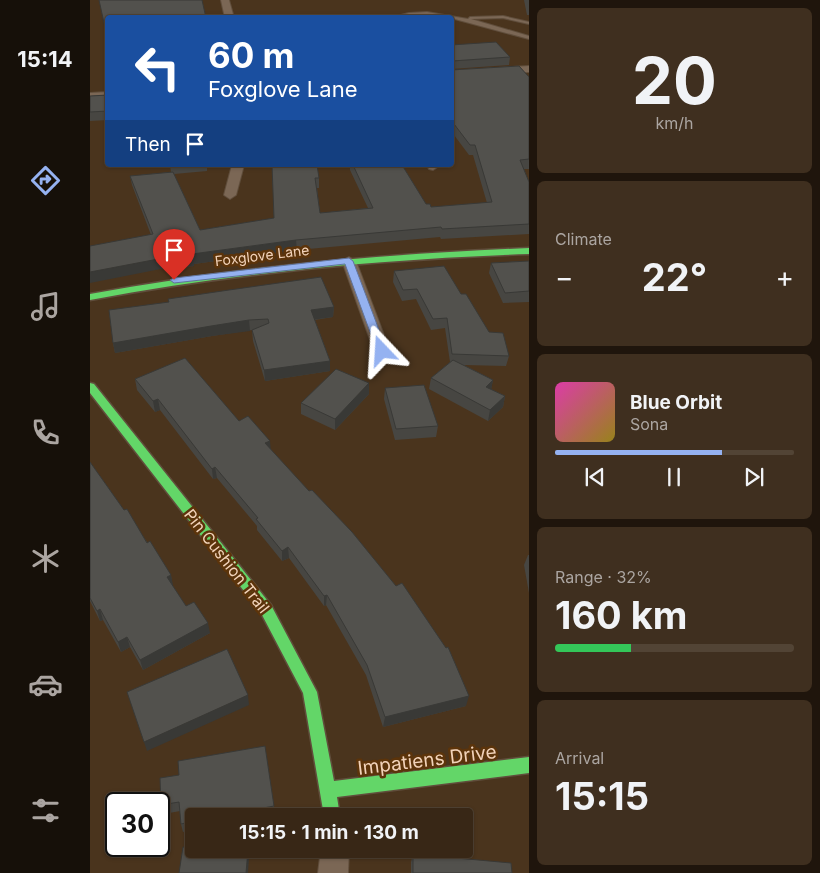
<!DOCTYPE html>
<meta charset="utf-8">
<style>
:root{--surface:#382716;--page:#3f2f1f;--text:#f1f3f6;--muted:#aba5a1;--line:#524435;--accent:#95b2f1}
body{margin:0;font-family:Inter,sans-serif;background:var(--page);color:var(--text);height:100vh;display:flex;flex-direction:column;font-size:19px;white-space:nowrap}
*{box-sizing:border-box;margin:0}
p{font-size:16px;color:var(--muted)}
.icon{flex:none;width:28px;height:28px;fill:none;stroke:currentColor;stroke-width:2;stroke-linecap:round;stroke-linejoin:round}
.map{position:relative;flex:1;overflow:hidden}
.side{display:flex;flex-direction:column;gap:8px;padding:8px;background:#1f150c;width:291px}
.side>*{flex:none}
.top-card{position:absolute;left:15px;top:15px;width:349px;height:152px;border-radius:5px;box-shadow:0 1px 4px #0004,0 0 0 1px var(--line);background:#1a4fa0;color:#fff;overflow:hidden}
.speed{position:absolute;left:15px;top:792px;display:flex;gap:10px;font-size:25px;font-weight:700;text-align:center}
.speed>*{display:grid;place-content:center;width:65px;height:65px;border-radius:50%;background:var(--surface);box-shadow:0 1px 4px #0004,0 0 0 1px var(--line);line-height:1}
.speed .limit{border:2px solid #111;border-radius:8px;background:#fff;color:#111}
.pin{position:absolute;display:grid;place-items:center;width:42px;height:42px;color:#fff;margin:-51px -21px;border-radius:50% 50% 50% 0;rotate:-45deg;box-shadow:0 0 5px #0007}
.pin .icon{rotate:45deg}
.me{position:absolute;width:55px;margin:-28px;rotate:340deg;stroke-linejoin:round;filter:drop-shadow(0 0 4px #0008)}
.turn{display:flex;align-items:center;gap:18px;height:105px;padding:0 20px;font-size:22px}
.turn .icon{width:65px;height:65px;stroke-width:2.5}
.turn b{display:block;font-size:35px;line-height:42px}
.then{display:flex;align-items:center;height:48px;padding:0 20px;background:#0003;gap:10px;font-size:19px}
.big{font-size:38px;font-weight:700;line-height:1.1}
.side .tile{flex:1;display:flex;flex-direction:column;justify-content:center;gap:8px;min-width:0;padding:0 18px;border-radius:8px;background:var(--page)}
.side .dial{align-items:center;gap:0}
.dial b{font-size:65px;line-height:1}
.song{display:flex;align-items:center;gap:15px}
.cover{width:60px;height:60px;border-radius:8px;background:linear-gradient(135deg,hsl(320 70% 55%),hsl(50 70% 35%))}
.played{height:5px;border-radius:2px;background:linear-gradient(90deg,var(--accent) 70%,var(--line) 70%)}
.keys{display:flex;justify-content:space-around;direction:ltr}
.heat{display:flex;justify-content:space-between;align-items:center;font-size:28px;direction:ltr}
.charge{height:8px;border-radius:4px;background:linear-gradient(90deg,#34c759 32%,var(--line) 0)}
.trip{position:absolute;left:95px;top:808px;width:288px;height:50px;border-radius:5px;background:var(--surface);box-shadow:0 1px 4px #0004,0 0 0 1px var(--line);font-weight:700;line-height:50px;text-align:center}
main{display:flex;flex:1;min-height:0}
.tab-bar{display:flex;flex-direction:column;width:90px;justify-content:space-around;align-items:center;background:#161009;color:var(--muted)}
.tab-bar .icon{width:35px;height:35px}
.tab-bar .active{color:var(--accent)}
.tab-bar b{font-size:22px;color:var(--text)}
.map>svg:first-child{display:block}
.lines{fill:none;stroke-linecap:round;stroke-linejoin:round}
.lane-casing{stroke:#604e3c;stroke-width:2}
.street-casing{stroke:#604e3c;stroke-width:2}
.fast-casing{stroke:#604e3c;stroke-width:3}
.lane{fill:#7b6755;fill-rule:evenodd}
.street{fill:#7b6755;fill-rule:evenodd}
.fast{fill:#63d668;fill-rule:evenodd}
.wall{fill:#474642}
.shaded-wall{fill:#393936}
.building{fill:#52514d;stroke:#393936}
.route{fill:#95b2f1;stroke:#61749d}
.labels{text-anchor:middle;dominant-baseline:central;stroke-width:5;stroke-linejoin:round;paint-order:stroke}
.far-street-label{font-size:14px;fill:#f2d3ba;stroke:#5c340b}
.street-label{font-size:16px;fill:#f2d3ba;stroke:#5c340b}
.near-street-label{font-size:19px;fill:#f2d3ba;stroke:#5c340b}
</style>
<main>
<nav class="tab-bar">
<b>15:14</b>
<svg class="icon active" aria-label="directions" viewBox="0 0 24 24"><path d="M12 3l9 9-9 9-9-9zM9 14v-3h6M13 9l2 2-2 2"/></svg>
<svg class="icon" aria-label="music" viewBox="0 0 24 24"><path d="M9 18V5l10-2v13"/><circle cx="6" cy="18" r="3"/><circle cx="16" cy="16" r="3"/></svg>
<svg class="icon" aria-label="phone" viewBox="0 0 24 24"><path d="M5 4h4l2 5-3 2q2 4 5 5l2-3 5 2v4C11 20 4 13 5 4z"/></svg>
<svg class="icon" aria-label="climate" viewBox="0 0 24 24"><path d="M12 3v18M4 7l16 10M4 17L20 7"/></svg>
<svg class="icon" aria-label="car" viewBox="0 0 24 24"><path d="M5 17H2v-5l4-1 3-4h7l3 4 3 1v5h-3M9 17h6M6 11h13"/><circle cx="7" cy="17" r="2"/><circle cx="17" cy="17" r="2"/></svg>
<svg class="icon" aria-label="filters" viewBox="0 0 24 24"><path d="M4 7h16M4 17h16"/><circle cx="9" cy="7" r="2"/><circle cx="15" cy="17" r="2"/></svg>
</nav>
<div class="map">
<svg width="439" height="873" viewBox="0 0 439 873">
<rect width="100%" height="100%" fill="#4a341d"/>
<g class="lines">
<!-- lane casing -->
<g class="lane-casing">
<path id="lane" d="M337,12L378,19L380,17L413,16L439,22V24L413,18L381,19L439,36V39L361,18L337,15L299,18L319,13Z"/>
</g>
<!-- street casing -->
<g class="street-casing">
<g id="street">
<path d="M131,0H139L144,18H135Z"/>
<path d="M439,66V72L361,77V71Z"/>
<path d="M18,92V98L0,99V93Z"/>
<path d="M142,165H154L146,195L140,199L134,195Z"/>
<path d="M337,165H349V166L343,170L339,169Z"/>
<path d="M259,257L266,261L300,351L298,355H286L284,351L252,261Z"/>
<path d="M231,849H259L258,873H228Z"/>
</g>
</g>
<!-- fast casing -->
<g class="fast-casing">
<g id="fast">
<path d="M439,248V254C291,259 145,273 0,300V294C145,267 291,254 439,248Z"/>
<path d="M0,383L4,384L181,605L227,692L244,781L439,757V773L247,797L250,816H234L213,693L171,613L0,393Z"/>
</g>
</g>
<!-- lane -->
<use href="#lane" class="lane"/>
<!-- street -->
<use href="#street" class="street"/>
<!-- fast -->
<use href="#fast" class="fast"/>
</g>
<!-- wall -->
<g class="wall">
<path d="M434,0H439V15H437Z"/>
<path d="M361,45L420,57L419,65L361,69Z"/>
<path d="M361,70L439,77V169H434L439,182V234L351,239L350,237L207,250L104,264V266L86,268V266L61,235L42,185L40,176L81,172L80,165H117V171L84,174L110,230L184,218L182,165L229,178V188H227L230,213L278,208L260,170V165H312L336,204L341,207L397,203L383,155H379L361,131Z"/>
<path d="M18,95V120L0,121V96Z"/>
<path d="M439,261V302L413,303L399,273L401,263Z"/>
<path d="M304,271L371,294L399,332L419,356L416,366L374,365L403,380L401,389L415,396L413,407L398,421L339,389L341,378L360,362L355,328L341,330L326,299L312,301L303,282Z"/>
<path d="M244,307L243,317L225,320L240,361V371L175,381L163,341L162,330L122,336L25,353L23,343L19,310Z"/>
<path d="M45,379L149,421L181,450L376,706L293,727L276,675L236,605L234,606L199,558L192,561L167,530V526L127,478L123,479L70,410L65,412L47,390Z"/>
<path d="M295,388L348,426L346,437L305,440L294,399Z"/>
<path d="M279,394L245,430L211,414V403Z"/>
<path d="M0,462L34,510L81,575L82,586L96,606L120,633L53,670L40,647L31,652L13,620L10,621L0,601Z"/>
<path d="M438,555H439V593L434,565Z"/>
<path d="M70,778L184,806V815L176,816H104V830L93,832L91,824L90,811L74,814L71,805Z"/>
<path d="M323,854L422,873H321V862Z"/>
</g>
<!-- shaded-wall -->
<g class="shaded-wall">
<path d="M206,240L207,250L104,264V266L86,268L85,258L102,254Z"/>
<path d="M84,256L86,266L0,283V272Z"/>
<path d="M244,307L243,317L221,320V310Z"/>
<path d="M159,320L160,331L122,336L25,353L23,343L121,326Z"/>
<path d="M240,361V371L175,381L174,370Z"/>
<path d="M403,380L401,391L396,387Z"/>
<path d="M279,383V394L245,430V419Z"/>
<path d="M415,396L413,407L398,421L400,410Z"/>
<path d="M68,399L70,410L65,412L63,401Z"/>
<path d="M180,441L181,451L175,443Z"/>
<path d="M125,467L127,478L123,479L122,469Z"/>
<path d="M198,547L199,558L192,561V551Z"/>
<path d="M81,575L83,585L79,587L77,577Z"/>
<path d="M237,595L236,605L234,606V596Z"/>
<path d="M10,609L13,620L10,621L7,611Z"/>
<path d="M118,623L120,633L53,670L50,660Z"/>
<path d="M37,637L40,647L31,652L28,642Z"/>
<path d="M158,695L159,705L57,751L54,742Z"/>
<path d="M379,696L376,706L293,727L295,717Z"/>
<path d="M158,850L159,858L158,873H156Z"/>
</g>
<!-- building -->
<g class="building">
<path d="M9,0H112L116,18H18V41Z"/>
<path d="M406,42L420,57L362,61L361,66V45Z"/>
<path d="M429,66L439,77V159L430,160L439,182V224L352,229L351,227L206,240L102,254L103,256L85,258L84,256L0,272V246L63,234L40,176L83,172L110,230L184,218L182,165H227L229,178H225L230,213L283,208L263,165H312L336,204H340L341,207L402,202L385,145H380L361,120V70Z"/>
<path d="M18,95V111L0,112V96Z"/>
<path d="M439,261V291L415,293L401,263Z"/>
<path d="M354,266L371,294H376L399,332L413,333L419,356L362,354L357,318L343,319L327,289L313,290L304,271Z"/>
<path d="M231,277L244,307L221,310L240,361L174,370L162,330L179,323L178,319L159,320L121,326L23,343L19,310L79,302L78,299L139,290Z"/>
<path d="M95,358L149,421L158,416L180,441L175,443L219,491L222,490L262,532L306,586L312,583L356,648L358,647L379,696L295,717L277,665L237,595L234,596L198,547L192,551L166,519L168,518L125,467L122,469L68,399L63,401L45,379Z"/>
<path d="M363,360L403,380L396,387L415,396L400,410L341,378Z"/>
<path d="M246,369L279,383L245,419L211,403Z"/>
<path d="M334,385L348,426L306,429L295,388Z"/>
<path d="M0,462L34,510L37,509L57,543L60,541L81,575L77,577L96,606L104,602L118,623L50,660L37,637L28,642L10,609L7,611L0,598Z"/>
<path d="M137,649L158,695L54,742L37,692Z"/>
<path d="M175,746L184,806L131,816H104V821L91,824L89,802L71,805L70,778L89,775L88,761Z"/>
<path d="M93,847L104,848V849L158,850L156,873H89Z"/>
<path d="M323,854L421,863L422,873H323Z"/>
</g>
<!-- route -->
<path class="route" d="M259,258L263,261L297,351L296,353L292,354L287,351L255,264L84,283L80,280L84,278Z"/>
<g class="labels">
<!-- far-street labels -->
<g class="far-street-label">
<text transform="translate(172 255) rotate(-7)">Foxglove Lane</text>
</g>
<!-- street labels -->
<g class="street-label">
<text transform="translate(137 561) rotate(52)">Pin Cushion Trail</text>
</g>
<!-- near-street labels -->
<g class="near-street-label">
<text transform="translate(337 760) rotate(-7)">Impatiens Drive</text>
</g>
</g>
</svg>
<div class="speed"><div class="limit">30</div></div>
<div class="pin" style="left:84px;top:280px;background:#d93025"><svg class="icon" aria-label="arrive" viewBox="0 0 24 24"><path d="M6 21V4h12l-3 4 3 4H6"/></svg></div>
<svg class="me" style="left:292px;top:351px" viewBox="-20 -20 40 40"><path d="M0-17L14 15 0 8-14 15z" fill="#95b2f1" stroke="#fff" stroke-width="4"/></svg>
<div class="trip">15:15 · 1 min · 130 m</div>
<div class="top-card">
<div class="turn"><svg class="icon" aria-label="left" viewBox="0 0 24 24"><path d="M17 20v-9H6M10 6l-5 5 5 5"/></svg><div><b>60 m</b>Foxglove Lane</div></div>
<div class="then">Then<svg class="icon" aria-label="arrive" viewBox="0 0 24 24"><path d="M6 21V4h12l-3 4 3 4H6"/></svg></div>
</div>
</div>
<section class="side">
<div class="tile dial"><b>20</b><p>km/h</p></div>
<div class="tile"><p>Climate</p>
<div class="heat"><a>−</a><b class="big">22°</b><a>+</a></div>
</div>
<div class="tile">
<div class="song"><i class="cover"></i><div><b>Blue Orbit</b><p>Sona</p></div></div>
<div class="played"></div>
<div class="keys"><svg class="icon" aria-label="previous" viewBox="0 0 24 24"><path d="M18 5L8 12l10 7zM5 5v14"/></svg><svg class="icon" aria-label="pause" viewBox="0 0 24 24"><path d="M8 5v14M16 5v14"/></svg><svg class="icon" aria-label="next" viewBox="0 0 24 24"><path d="M6 5l10 7-10 7zM19 5v14"/></svg></div>
</div>
<div class="tile"><p>Range · 32%</p><b class="big">160 km</b><div class="charge"></div></div>
<div class="tile"><p>Arrival</p><b class="big">15:15</b></div>
</section>
</main>
